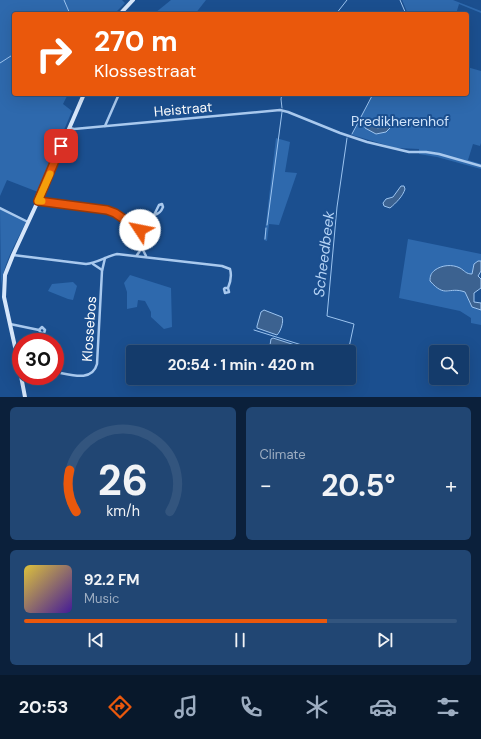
<!DOCTYPE html>
<meta charset="utf-8">
<style>
:root{--surface:#143b6b;--page:#214673;--text:#f1f3f6;--muted:#9dadc1;--line:#33557e;--accent:#ea580c}
body{margin:0;font-family:"DM Sans",sans-serif;background:var(--page);color:var(--text);height:100vh;display:flex;flex-direction:column;font-size:15px;white-space:nowrap}
*{box-sizing:border-box;margin:0}
p{font-size:13px;color:var(--muted)}
.icon{flex:none;width:22px;height:22px;fill:none;stroke:currentColor;stroke-width:2;stroke-linecap:round;stroke-linejoin:round}
.map{position:relative;height:397px;overflow:hidden}
.side{display:flex;flex-direction:column;gap:10px;padding:10px;background:#0b203b;flex:1}
.side>*{flex:none}
.guide{position:absolute;left:12px;top:12px;width:457px;height:84px;border-radius:4px;box-shadow:0 4px 16px #0002,0 0 0 1px var(--line);background:#ea580c;color:#fff;overflow:hidden}
.fabs{position:absolute;left:429px;top:345px;display:grid;gap:8px}
.fabs a{display:grid;place-items:center;width:40px;height:40px;border-radius:4px;background:var(--surface);box-shadow:0 4px 16px #0002,0 0 0 1px var(--line);font-size:20px}
.speed{position:absolute;left:12px;top:333px;display:flex;gap:8px;font-size:20px;font-weight:700;text-align:center}
.speed>*{display:grid;place-content:center;width:52px;height:52px;border-radius:50%;background:var(--surface);box-shadow:0 4px 16px #0002,0 0 0 1px var(--line);line-height:1}
.speed .limit{border:6px solid #d22;background:#fff;color:#111}
.pin{position:absolute;display:grid;place-items:center;width:34px;height:34px;color:#fff;margin:-17px;border-radius:8px;box-shadow:0 2px 6px #0006}
.me{position:absolute;width:44px;margin:-22px;rotate:304deg;stroke-linejoin:round;filter:drop-shadow(0 0 3px #0008)}
.turn{display:flex;align-items:center;gap:14px;height:84px;padding:0 16px;font-size:18px}
.turn .icon{width:52px;height:52px;stroke-width:2.5}
.turn b{display:block;font-size:28px;line-height:34px}
.big{font-size:30px;font-weight:700;line-height:1.1}
.side .tile{flex:1;display:flex;flex-direction:column;justify-content:center;gap:6px;min-width:0;padding:0 14px;border-radius:6px;background:var(--page)}
.side .dial{align-items:center;gap:0}
.dial svg{height:104px;overflow:visible;fill:none;stroke:var(--line);stroke-width:7;stroke-linecap:round;text-anchor:middle}
.dial text{fill:var(--text);stroke:none}
.song{display:flex;align-items:center;gap:12px}
.cover{width:48px;height:48px;border-radius:6px;background:linear-gradient(135deg,hsl(50 70% 55%),hsl(260 70% 35%))}
.played{height:4px;border-radius:2px;background:linear-gradient(90deg,var(--accent) 70%,var(--line) 70%)}
.keys{display:flex;justify-content:space-around;direction:ltr}
.heat{display:flex;justify-content:space-between;align-items:center;font-size:22px;direction:ltr}
.side .tiles{flex:1;display:grid;gap:10px;grid-template-columns:1fr 1fr}
.tile:last-child{grid-column:span 2}
.trip{position:absolute;left:126px;top:345px;width:230px;height:40px;border-radius:4px;background:var(--surface);box-shadow:0 4px 16px #0002,0 0 0 1px var(--line);font-weight:700;line-height:40px;text-align:center}
.tabs{display:flex;height:64px;justify-content:space-around;align-items:center;background:#08182b;color:var(--muted)}
.tabs .icon{width:28px;height:28px}
.tabs .selected{color:var(--accent)}
.tabs b{font-size:18px;color:var(--text)}
.map>svg:first-child{display:block}
.green{fill:#2e69ad}
.water{fill:#3c6290;stroke:#9cc4f0}
.lines{fill:none;stroke-linecap:round;stroke-linejoin:round}
.stream{stroke:#9cc4f0;stroke-width:1}
.street{stroke:#a9c9ee;stroke-width:2.5}
.secondary{stroke:#d6e6fa;stroke-width:4}
.route-casing{stroke:#983908;stroke-width:10}
.route{stroke:#ea580c;stroke-width:7}
.slow{stroke:#f59e0b;stroke-width:7}
.labels{text-anchor:middle;dominant-baseline:central;stroke-width:4;stroke-linejoin:round;paint-order:stroke}
.street-label{font-size:14px;fill:#fff;stroke:#1b4f8f}
.park-label{font-size:14px;fill:#cfe3fa;stroke:#1b4f8f}
.water-label{font-size:15px;font-style:italic;fill:#b5d3f5;stroke:#1b4f8f}
</style>
<div class="map">
<svg width="481" height="397" viewBox="0 0 481 397">
<rect width="100%" height="100%" fill="#1b4f8f"/>
<!-- green -->
<g class="green">
<path d="M0,0H122L125,3L114,14H14V94H68L63,104L72,111L38,192L7,180L0,196Z"/>
<path d="M171,0H206L195,14L155,13Z"/>
<path d="M402,0H453L481,11V13L459,4L456,14H408Z"/>
<path d="M467,67L481,71V143L480,146L473,144L468,160L481,164V169L437,157L419,154V149L396,148L352,135L373,94H467Z"/>
<path d="M276,138L290,142L285,172L297,173L279,225L269,224L267,241L264,240Z"/>
<path d="M0,208L26,222C16,243 2,265 1,289Z"/>
<path d="M408,239L481,254V261C473,261 474,269 472,274H467L460,268L433,271L430,276V281L447,292C458,289 467,287 469,302L476,309L481,310V325L471,323V318L460,311L399,298Z"/>
<path d="M130,275L171,288L172,327L164,329L151,317V312L145,301L138,300L137,307L127,309V292L124,283Z"/>
<path d="M73,282L77,286L73,300L68,299L48,291L52,284Z"/>
</g>
<!-- water -->
<g class="water">
<path d="M368,122L378,128L387,122L390,128L386,132L376,134L365,128V124Z"/>
<path d="M401,186H404L405,189C403,196 396,203 390,208L384,206L383,203L386,199L393,197Z"/>
<path d="M478,261H481V271L478,276L481,279V288L474,293V302L481,303V310L472,307L465,292C448,286 446,299 430,281C430,276 431,273 435,270C442,265 452,264 460,268C465,271 466,274 472,274L474,264Z"/>
<path d="M264,310L282,317C284,321 281,331 277,335L257,328V326L261,312Z"/>
<path d="M273,338L298,346V349L297,350L271,347L270,345L271,339Z"/>
</g>
<g class="lines">
<!-- stream -->
<g class="stream">
<path d="M64,0L70,14"/>
<path d="M400,0L406,14"/>
<path d="M336,14L347,0"/>
<path d="M0,63L14,54"/>
<path d="M282,108L281,99L282,94"/>
<path d="M352,134L373,94"/>
<path d="M347,138L337,207L327,316L354,324L348,352"/>
<path d="M267,225L282,112"/>
<path d="M265,239L266,228"/>
<path d="M254,330L324,352"/>
</g>
<!-- street -->
<g class="street">
<path d="M105,126L119,94"/>
<path d="M70,128L74,129L280,110L288,112L340,133L367,142L409,152H426L439,154L481,166"/>
<path d="M38,201L107,210C114,213 138,226 142,233C145,238 143,243 142,248"/>
<path d="M0,208L28,222"/>
<path d="M142,233L154,215C159,214 161,212 163,207L162,204L159,205L154,215"/>
<path d="M13,255L86,264C97,263 107,256 117,254L222,266L230,269C232,276 231,281 228,288L229,292L225,293L224,289L225,288H228"/>
<path d="M137,255L142,248L146,256"/>
<path d="M93,264L102,270"/>
<path d="M10,324L39,330L41,333H44L45,330L42,327L39,330"/>
<path d="M55,372C69,374 92,383 97,364L102,271L105,258"/>
</g>
<!-- secondary -->
<g class="secondary">
<path d="M120,14L133,0"/>
<path d="M21,374L4,297L5,275L13,255L38,201L84,94"/>
<path d="M21,376L25,397"/>
</g>
</g>
<g class="lines">
<!-- route casing -->
<g class="route-casing">
<path id="route" d="M61,146L38,201L107,210L115,213L140,230"/>
</g>
<!-- route -->
<use href="#route" class="route"/>
<!-- slow -->
<path class="slow" d="M42,201H38L50,174"/>
</g>
<g class="labels">
<!-- street labels -->
<g class="street-label">
<text transform="translate(183 109) rotate(-5)">Heistraat</text>
<text transform="translate(89 329) rotate(-86)">Klossebos</text>
</g>
<!-- park labels -->
<g class="park-label">
<text x="400" y="121">Predikherenhof</text>
</g>
<!-- water labels -->
<g class="water-label">
<text transform="translate(324 254) rotate(-83)">Scheedbeek</text>
</g>
</g>
</svg>
<div class="fabs">
<a><svg class="icon" aria-label="search" viewBox="0 0 24 24"><circle cx="10" cy="10" r="6"/><path d="M15 15l6 6"/></svg></a>
</div>
<div class="speed"><div class="limit">30</div></div>
<div class="pin" style="left:61px;top:146px;background:#d93025"><svg class="icon" aria-label="arrive" viewBox="0 0 24 24"><path d="M6 21V4h12l-3 4 3 4H6"/></svg></div>
<svg class="me" style="left:140px;top:230px" viewBox="-20 -20 40 40"><circle r="19" fill="#fff"/><path d="M0-13L10 11 0 6-10 11z" fill="#ea580c"/></svg>
<div class="trip">20:54 · 1 min · 420 m</div>
<div class="guide">
<div class="turn"><svg class="icon" aria-label="right" viewBox="0 0 24 24"><path d="M7 20v-9h11M14 6l5 5-5 5"/></svg><div><b>270 m</b>Klossestraat</div></div>
</div>
</div>
<section class="side">
<div class="tiles">
<div class="tile dial"><svg viewBox="0 0 100 80">
<path d="M14 69A42 42 0 1 1 86 69"/>
<path d="M14 69A42 42 0 0 1 9 37" stroke="#ea580c"/>
<text x="50" y="56" font-size="32" font-weight="700">26</text>
<text x="50" y="72" font-size="11">km/h</text>
</svg></div>
<div class="tile"><p>Climate</p>
<div class="heat"><a>−</a><b class="big">20.5°</b><a>+</a></div>
</div>
<div class="tile">
<div class="song"><i class="cover"></i><div><b>92.2 FM</b><p>Music</p></div></div>
<div class="played"></div>
<div class="keys"><svg class="icon" aria-label="previous" viewBox="0 0 24 24"><path d="M18 5L8 12l10 7zM5 5v14"/></svg><svg class="icon" aria-label="pause" viewBox="0 0 24 24"><path d="M8 5v14M16 5v14"/></svg><svg class="icon" aria-label="next" viewBox="0 0 24 24"><path d="M6 5l10 7-10 7zM19 5v14"/></svg></div>
</div>
</div>
</section>
<nav class="tabs">
<b>20:53</b>
<svg class="icon selected" aria-label="directions" viewBox="0 0 24 24"><path d="M12 3l9 9-9 9-9-9zM9 14v-3h6M13 9l2 2-2 2"/></svg>
<svg class="icon" aria-label="music" viewBox="0 0 24 24"><path d="M9 18V5l10-2v13"/><circle cx="6" cy="18" r="3"/><circle cx="16" cy="16" r="3"/></svg>
<svg class="icon" aria-label="phone" viewBox="0 0 24 24"><path d="M5 4h4l2 5-3 2q2 4 5 5l2-3 5 2v4C11 20 4 13 5 4z"/></svg>
<svg class="icon" aria-label="climate" viewBox="0 0 24 24"><path d="M12 3v18M4 7l16 10M4 17L20 7"/></svg>
<svg class="icon" aria-label="car" viewBox="0 0 24 24"><path d="M5 17H2v-5l4-1 3-4h7l3 4 3 1v5h-3M9 17h6M6 11h13"/><circle cx="7" cy="17" r="2"/><circle cx="17" cy="17" r="2"/></svg>
<svg class="icon" aria-label="filters" viewBox="0 0 24 24"><path d="M4 7h16M4 17h16"/><circle cx="9" cy="7" r="2"/><circle cx="15" cy="17" r="2"/></svg>
</nav>
